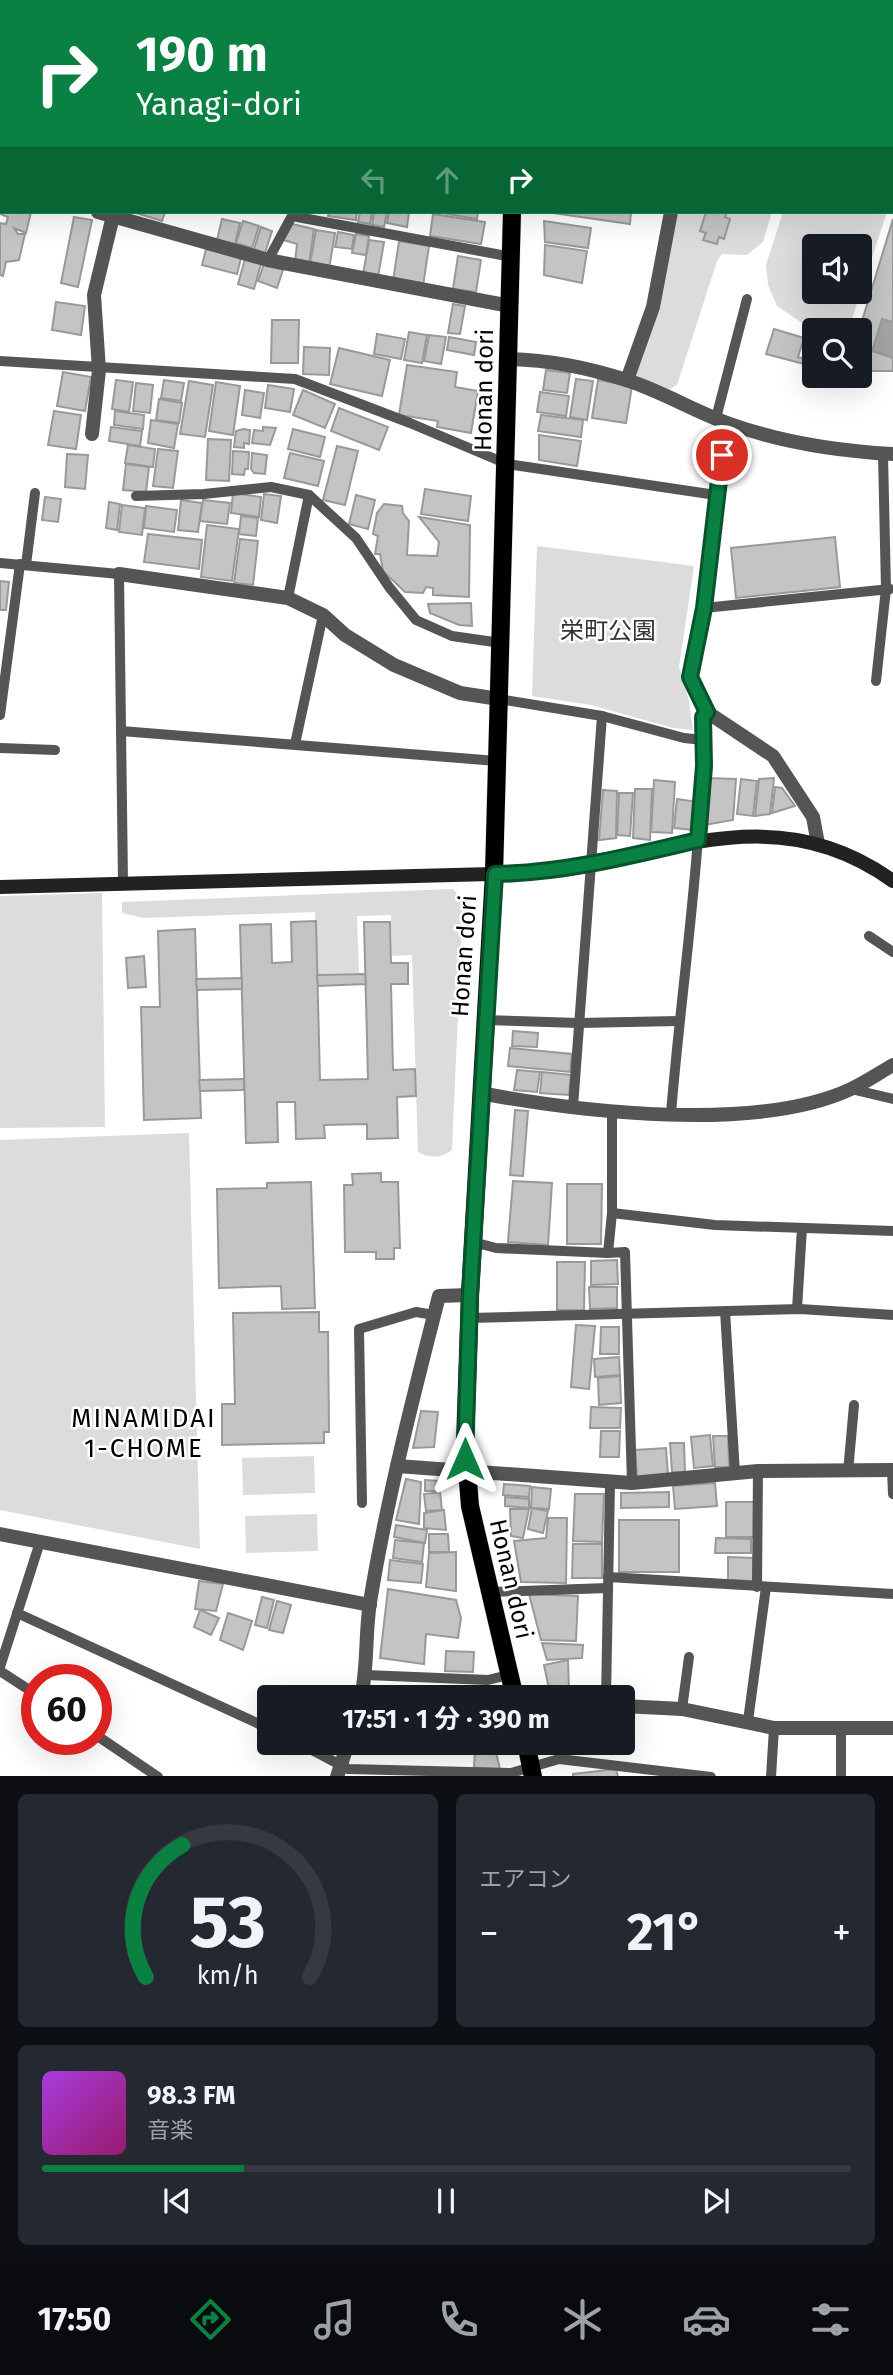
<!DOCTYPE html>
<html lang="ja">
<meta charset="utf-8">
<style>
:root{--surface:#171b24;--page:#242831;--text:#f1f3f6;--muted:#9ea1a6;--line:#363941;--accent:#0b8043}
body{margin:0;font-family:"Fira Sans","Noto Sans JP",sans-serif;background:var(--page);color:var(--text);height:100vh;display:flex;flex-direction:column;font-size:26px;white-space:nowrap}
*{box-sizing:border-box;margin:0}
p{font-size:23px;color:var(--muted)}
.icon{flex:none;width:38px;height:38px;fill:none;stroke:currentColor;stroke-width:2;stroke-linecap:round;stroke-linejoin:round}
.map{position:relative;height:1776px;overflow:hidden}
.details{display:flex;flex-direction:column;gap:18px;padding:18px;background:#0d0f14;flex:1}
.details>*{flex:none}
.hud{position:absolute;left:0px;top:0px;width:894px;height:214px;box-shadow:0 7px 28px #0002;background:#0b8043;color:#fff;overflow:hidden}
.buttons{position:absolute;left:802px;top:234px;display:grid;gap:14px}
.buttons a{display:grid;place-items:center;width:70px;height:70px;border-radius:7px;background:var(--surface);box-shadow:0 7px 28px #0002;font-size:35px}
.speed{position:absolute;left:21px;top:1664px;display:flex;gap:14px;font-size:35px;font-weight:700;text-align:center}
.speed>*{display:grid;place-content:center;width:91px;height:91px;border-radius:50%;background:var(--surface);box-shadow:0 7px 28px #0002;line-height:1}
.speed .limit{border:10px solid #d22;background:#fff;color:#111}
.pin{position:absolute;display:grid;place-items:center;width:60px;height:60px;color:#fff;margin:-30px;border:4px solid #fff;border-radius:50%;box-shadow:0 2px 7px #0007}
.me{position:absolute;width:77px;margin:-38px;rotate:0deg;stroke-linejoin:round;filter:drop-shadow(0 0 5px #0008)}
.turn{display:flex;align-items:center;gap:24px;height:147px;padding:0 21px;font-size:32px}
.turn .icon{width:91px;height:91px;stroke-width:2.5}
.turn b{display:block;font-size:49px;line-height:60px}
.lanes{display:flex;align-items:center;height:66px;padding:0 21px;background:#0003;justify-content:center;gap:35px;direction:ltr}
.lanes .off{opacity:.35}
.big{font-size:52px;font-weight:700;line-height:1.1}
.details .widget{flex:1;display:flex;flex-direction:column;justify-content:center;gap:10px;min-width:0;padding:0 24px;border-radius:10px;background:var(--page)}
.details .dial{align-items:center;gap:0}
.dial svg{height:182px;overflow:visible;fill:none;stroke:var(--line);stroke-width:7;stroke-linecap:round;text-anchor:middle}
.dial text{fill:var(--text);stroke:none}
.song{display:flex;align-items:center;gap:21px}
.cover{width:84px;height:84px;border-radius:10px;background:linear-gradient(135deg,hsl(280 70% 55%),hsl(320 70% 35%))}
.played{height:7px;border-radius:4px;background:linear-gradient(90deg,var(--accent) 25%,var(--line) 25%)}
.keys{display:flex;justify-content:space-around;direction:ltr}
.heat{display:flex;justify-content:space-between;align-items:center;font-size:38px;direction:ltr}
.details .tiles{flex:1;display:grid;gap:18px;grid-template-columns:1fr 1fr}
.widget:last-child{grid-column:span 2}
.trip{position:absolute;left:257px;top:1685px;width:378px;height:70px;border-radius:7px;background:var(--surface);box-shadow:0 7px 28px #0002;font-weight:700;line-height:70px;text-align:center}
.tabs{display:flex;height:112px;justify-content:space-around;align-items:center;background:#090b0e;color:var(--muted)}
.tabs .icon{width:49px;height:49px}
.tabs .on{color:var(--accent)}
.tabs b{font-size:32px;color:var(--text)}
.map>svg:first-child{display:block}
.green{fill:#dcdcdc;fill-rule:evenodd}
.water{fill:#a3a3a3}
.building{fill:#c4c4c4;stroke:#999;stroke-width:2}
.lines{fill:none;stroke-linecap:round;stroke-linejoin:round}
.primary-casing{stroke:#dbdbdb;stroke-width:19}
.lane{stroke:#555;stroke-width:10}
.street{stroke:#555;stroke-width:14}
.secondary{stroke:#222;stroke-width:14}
.primary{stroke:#000;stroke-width:18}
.route-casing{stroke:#07532c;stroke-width:18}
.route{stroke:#0b8043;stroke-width:12}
.labels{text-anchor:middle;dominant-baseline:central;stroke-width:5;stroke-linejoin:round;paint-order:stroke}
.street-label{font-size:24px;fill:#000;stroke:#fff}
.park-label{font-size:24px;fill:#333;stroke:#fff}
.neighbourhood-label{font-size:26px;letter-spacing:2px;fill:#000;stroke:#fff}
</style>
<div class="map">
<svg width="893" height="1777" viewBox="0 0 893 1777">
<rect width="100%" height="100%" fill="#fff"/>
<!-- green -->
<g class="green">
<path d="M668,212H772L763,242L747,255L722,254L717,261L677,385L656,398L635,388L634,374Z"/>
<path d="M783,212H887L848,331H814L777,306L768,285L766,265ZM814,247H859V292H814Z"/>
<path d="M537,546L694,566L679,667L689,701L693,730L673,728L591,705L532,696Z"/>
<path d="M453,889L463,901L452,1150C441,1159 430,1158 418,1152L412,955L392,956L391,915L357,916L359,973L317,974L315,912L143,918L122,913V902Z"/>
<path d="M102,893L105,1127L0,1128V896Z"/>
<path d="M189,1133L200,1549L0,1510V1140Z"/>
<path d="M314,1456L315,1493L243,1495L242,1458Z"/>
<path d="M317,1514L318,1551L246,1553L245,1516Z"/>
</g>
<!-- water -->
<path class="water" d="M882,319L893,322V358L872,351Z"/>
<!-- building -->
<g class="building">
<path d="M24,0H197L24,2Z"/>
<path d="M206,0H255L206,2Z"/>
<path d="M356,0H400L356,2Z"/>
<path d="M575,0H639L637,2Z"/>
<path d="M0,190L2,212H31L26,233L14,228L18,234H25L19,260L6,262L3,276L0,275V223L6,224L8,217L0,214Z"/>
<path d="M133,212H165L162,221Z"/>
<path d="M329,212H357L356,220L328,216Z"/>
<path d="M360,212H372L370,224L358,222Z"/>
<path d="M374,212H387L384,227L372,225Z"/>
<path d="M389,212H409L407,227L387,223Z"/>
<path d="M436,212H478L477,219Z"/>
<path d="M546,212H631L630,224Z"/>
<path d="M706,212H727L725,217L730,219L724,239L719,237L717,244L703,240L706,233L700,231Z"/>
<path d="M433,214L485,222L481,244L430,236Z"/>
<path d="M74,217L92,220L78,287L61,283Z"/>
<path d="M222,219L240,223L235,244L217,240Z"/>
<path d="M893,219V322L882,319L872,351L893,358V371H859V331Z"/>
<path d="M243,221L259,226L252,248L236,243Z"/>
<path d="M544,221L591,228L588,248L545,242Z"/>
<path d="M292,224L314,229L309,264L295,262L297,244L283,240Z"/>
<path d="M261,227L272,231L265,253L254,249Z"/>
<path d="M316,230L335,233L329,269L310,265Z"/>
<path d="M338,232L354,235L352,249L335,247Z"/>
<path d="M356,234L369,236L366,255L352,253Z"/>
<path d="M369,240L384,242L378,277L363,275Z"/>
<path d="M399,241L429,246L423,286L393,281Z"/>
<path d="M545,245L587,251L582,283L544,275Z"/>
<path d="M206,249L241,258L237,274L202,265Z"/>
<path d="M458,256L481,260L476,292L453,289Z"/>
<path d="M245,259L261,264L254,289L238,284Z"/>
<path d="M264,264L283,270L277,288L258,281Z"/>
<path d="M56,302L85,306L81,335L52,330Z"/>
<path d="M453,304L465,306L460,334L448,333Z"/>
<path d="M272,320H299L298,363H271Z"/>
<path d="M774,329L804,338L798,357L805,359L804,364L766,354Z"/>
<path d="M409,332L427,335L422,363L404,360Z"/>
<path d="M377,334L405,339L401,359L374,354Z"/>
<path d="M429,335L446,337L441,364L424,361Z"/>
<path d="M449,337L476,342L474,355L447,350Z"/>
<path d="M304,347L330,348L329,375L303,374Z"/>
<path d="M339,348L390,360L382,396L330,384Z"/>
<path d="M407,365L457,372L455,387L478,391L471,433L437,427L438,421L399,415Z"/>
<path d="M546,370L570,373L567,393L543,390Z"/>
<path d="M63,372L91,377L85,411L57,406Z"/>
<path d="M576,379L593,381L587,420L570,417Z"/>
<path d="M116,380L133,382L129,412L112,409Z"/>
<path d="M164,380L184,383L181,401L161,398Z"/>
<path d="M598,380L632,386L626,423L592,418Z"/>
<path d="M189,381L213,385L205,437L180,434Z"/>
<path d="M216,382L240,386L233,435L209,431Z"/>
<path d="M136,383L153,385L150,413L133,411Z"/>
<path d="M268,385L294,389L290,412L265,408Z"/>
<path d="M245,390L264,393L260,418L242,415Z"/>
<path d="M303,390L335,404L325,428L293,415Z"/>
<path d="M540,392L569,396L566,416L537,412Z"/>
<path d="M159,399L182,403L179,423L156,420Z"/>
<path d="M339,408L388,427L379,450L331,431Z"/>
<path d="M54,411L81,415L76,449L48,445Z"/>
<path d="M115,411L144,415L143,429L114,425Z"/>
<path d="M541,415L583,420L581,437L538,431Z"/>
<path d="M151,420L178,424L174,448L148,443Z"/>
<path d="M111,427L142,431L140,446L109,441Z"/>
<path d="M263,427L276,428L270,445L252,443L254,430L263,431Z"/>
<path d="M243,429L250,430L249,444L244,443V448L234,447L236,431Z"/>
<path d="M293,429L325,437L320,457L288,449Z"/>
<path d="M539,435L581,441L577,466L539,460Z"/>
<path d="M208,439L231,440L229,481L206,480Z"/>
<path d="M128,445L155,449L153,467L125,463Z"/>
<path d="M337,446L358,451L345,505L323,500Z"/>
<path d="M158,449L178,451L173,488L153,486Z"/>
<path d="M233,451L249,452L248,469H245L244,475L232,474Z"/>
<path d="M252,453L267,455L265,474L254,473L251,469Z"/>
<path d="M290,453L324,461L318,486L284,478Z"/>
<path d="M67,454L88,455L85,489L65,487Z"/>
<path d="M126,464L149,467L146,492L123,490Z"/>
<path d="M425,489L471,496L468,521L421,514Z"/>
<path d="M233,493L261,497L259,517L231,513Z"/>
<path d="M264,494L281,496L277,523L261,520Z"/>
<path d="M356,495L375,500L368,529L349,524Z"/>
<path d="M45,497L61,499L58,522L42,520Z"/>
<path d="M181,500L202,503L198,532L178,530Z"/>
<path d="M203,500L230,503L227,524L200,521Z"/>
<path d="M109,502L120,504L117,530L106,528Z"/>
<path d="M384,504L402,506L403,513L409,521L407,555L437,556L439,542L419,517L470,525L469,597L433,595V588L426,587L423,593L405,592L383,571L380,554H375L378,536L373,534L377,513Z"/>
<path d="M122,505L145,508L142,535L119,532Z"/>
<path d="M146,506L177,510L174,532L144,528Z"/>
<path d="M241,516L258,518L256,536L239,534Z"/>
<path d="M207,525L239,529L232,581L201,577Z"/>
<path d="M148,534L202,540L199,569L144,562Z"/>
<path d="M835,537L840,587L736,598L731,548Z"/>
<path d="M240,539L258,541L253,585L234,583Z"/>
<path d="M0,581L9,582L6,610H0Z"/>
<path d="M471,603L472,626L459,625L430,613L428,604Z"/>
<path d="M708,778L736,779L733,820L704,825Z"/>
<path d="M774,778L770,814L755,816L759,779Z"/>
<path d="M741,779L757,781L753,816L737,814Z"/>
<path d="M654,780L675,782L672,833L651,832Z"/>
<path d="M775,787L782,788L795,806L772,813Z"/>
<path d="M635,789H652L650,840L633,838Z"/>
<path d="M603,790L617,791L616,838L599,840Z"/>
<path d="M619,793H633L630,836L617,835Z"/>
<path d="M677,799L698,802L694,830L674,828Z"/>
<path d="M316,921L320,1080L368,1079L364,922H390L391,963H408V984H391L393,1070L415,1069L416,1096L397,1097L398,1138L367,1139V1124L324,1125L325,1138L296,1139L295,1102H277L278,1142L246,1143L240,925L271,924L272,963L292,962L291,922Z"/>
<path d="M195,929L201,1118L144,1120L141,1007H160L158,931Z"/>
<path d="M144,956L146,987L128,988L126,958Z"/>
<path d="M365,974L366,984L318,986L317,975Z"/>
<path d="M242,978V989L197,990L196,979Z"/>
<path d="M513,1031L538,1033L537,1047L512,1046Z"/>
<path d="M510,1048L572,1054L570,1072L508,1066Z"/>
<path d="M517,1070L540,1072L537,1092L514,1090Z"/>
<path d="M542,1072L571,1075L569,1095L540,1093Z"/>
<path d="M244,1079V1090L200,1091L199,1080Z"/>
<path d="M515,1110L528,1111L523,1176L510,1175Z"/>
<path d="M381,1173V1182H398L400,1248H394V1259H376V1252H345L344,1185H353L352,1174Z"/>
<path d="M513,1181L552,1183L548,1245L508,1242Z"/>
<path d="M311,1182L315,1308L282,1309L281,1286L219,1288L217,1189L267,1188V1183Z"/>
<path d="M567,1184H602L601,1244H567Z"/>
<path d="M617,1260L618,1284L591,1285V1261Z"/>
<path d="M557,1262H585L584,1310H557Z"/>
<path d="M589,1287H617V1308L590,1309Z"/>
<path d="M319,1312V1332H328L329,1432H324V1443L222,1445V1404H235L233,1313Z"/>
<path d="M576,1325L595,1326L589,1389L571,1387Z"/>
<path d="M601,1327H619V1354H600Z"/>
<path d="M619,1357L620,1375L595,1377L594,1359Z"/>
<path d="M620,1376L621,1403L599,1405L598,1378Z"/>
<path d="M591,1407L621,1408L620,1428H590Z"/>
<path d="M421,1411L438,1412L434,1447L413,1448Z"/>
<path d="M601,1431H620L619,1457H600Z"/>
<path d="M710,1435L713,1466L694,1468L691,1437Z"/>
<path d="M713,1436H728L729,1467H715Z"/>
<path d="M670,1443H684L685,1472H672Z"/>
<path d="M666,1448L668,1474L637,1477L635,1450Z"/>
<path d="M406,1479L421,1482L419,1524L396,1520Z"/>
<path d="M425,1480L439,1481V1491H425Z"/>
<path d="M715,1483L717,1506L675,1509L673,1486Z"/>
<path d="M504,1484L530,1486L529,1497L503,1495Z"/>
<path d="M532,1487L551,1489L549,1509L531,1508Z"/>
<path d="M440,1492L442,1510L426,1511L424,1494Z"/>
<path d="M669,1492V1507L621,1508V1493Z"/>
<path d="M575,1494H604L602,1542L573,1541Z"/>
<path d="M505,1497L529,1499V1508L505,1506Z"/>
<rect x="726" y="1502" width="28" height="35"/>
<path d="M532,1508L548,1511L543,1533L528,1529Z"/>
<path d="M510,1509H529L523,1538L511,1536Z"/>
<path d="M444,1510L446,1530L424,1528V1513Z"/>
<path d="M548,1518H567L566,1583L521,1582L514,1541L546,1538Z"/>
<rect x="619" y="1520" width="60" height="52"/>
<path d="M396,1525L427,1530L425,1543L394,1537Z"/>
<path d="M429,1534H448L449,1552H429Z"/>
<path d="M716,1538L751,1539V1553H715Z"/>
<path d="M395,1540L424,1543L422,1562L393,1558Z"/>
<path d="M573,1544H602V1578H572Z"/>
<path d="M456,1552V1591L426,1587L429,1553Z"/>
<path d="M728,1557L754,1558L753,1581L728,1580Z"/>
<path d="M390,1560L423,1564L421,1583L388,1580Z"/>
<path d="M199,1581L223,1584L216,1611L195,1609Z"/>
<path d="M388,1589L456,1600L461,1618L458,1638L426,1634L424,1664L380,1658Z"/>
<path d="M529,1594L578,1596L576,1641L541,1640Z"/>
<path d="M262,1597L274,1600L267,1628L255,1625Z"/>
<path d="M277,1601L291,1605L283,1633L269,1630Z"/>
<path d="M200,1610L219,1618L211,1635L194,1627Z"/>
<path d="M228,1613L252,1621L243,1650L220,1640Z"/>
<path d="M542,1643L583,1645L582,1658L547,1660Z"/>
<path d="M446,1651L474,1652L473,1672L445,1671Z"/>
<path d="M568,1660L569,1692L549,1689L544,1665Z"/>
<path d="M482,1687L485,1698H462V1691Z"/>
<path d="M474,1743H494L495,1747H474Z"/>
<path d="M559,1743H580V1752L561,1753Z"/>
<rect x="582" y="1743" width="25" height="10"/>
<path d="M475,1747L495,1748L500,1769L474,1768Z"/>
<path d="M616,1769L618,1777H573V1774Z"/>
</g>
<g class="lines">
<!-- primary casing -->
<g class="primary-casing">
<g id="primary">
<path d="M519,2V0"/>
<path d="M512,212L494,874L470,1295L465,1445L470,1506L515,1698"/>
<path d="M526,1743L533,1777"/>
</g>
</g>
<!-- lane -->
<g class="lane">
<path d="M344,2V0"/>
<path d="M0,52L2,53"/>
<path d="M268,260L292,216L512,257"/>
<path d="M0,361L295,379L410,423L507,464L716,495"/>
<path d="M716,418L747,299"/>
<path d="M136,496L204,494L271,487L309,495L356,538L389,587L416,620L452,636L501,643"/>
<path d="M0,563L119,574L123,883"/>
<path d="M26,565L35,493"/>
<path d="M288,598L309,495"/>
<path d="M704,608L890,589"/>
<path d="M876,681L886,589L883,454"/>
<path d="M499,699L602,716L684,738L704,740"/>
<path d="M0,715L20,564"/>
<path d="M121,731L497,761"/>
<path d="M295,744L323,615"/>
<path d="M0,748L55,750"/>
<path d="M869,936L893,952"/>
<path d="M484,1020L579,1023L678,1021"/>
<path d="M851,1089L893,1099"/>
<path d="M573,1107L602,716"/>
<path d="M612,1110V1213L608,1253L625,1252L632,1483"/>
<path d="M671,1113C682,981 703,849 703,717L707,712"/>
<path d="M612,1213L715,1225L893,1231"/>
<path d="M473,1242L496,1248L608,1253"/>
<path d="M797,1309L802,1228"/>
<path d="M725,1311L735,1473"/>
<path d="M469,1318L800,1309L893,1315"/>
<path d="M892,1470L893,1494"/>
<path d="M848,1472L854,1405"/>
<path d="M362,1503L359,1329L416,1312L434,1315"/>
<path d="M608,1577L893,1594"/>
<path d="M757,1587L758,1471"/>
<path d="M490,1592L608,1588"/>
<path d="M17,1613L270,1729"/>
<path d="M0,1667L40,1542"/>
<path d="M0,1671L37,1695"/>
<path d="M366,1675L488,1680L508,1675"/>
<path d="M606,1698L610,1483"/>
<path d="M682,1709L689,1657"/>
<path d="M748,1721L766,1587"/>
<path d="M96,1735L158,1777"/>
<path d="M299,1743L348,1769L511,1773L559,1759L711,1777"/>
<path d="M771,1777L774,1728"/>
<path d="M841,1777V1728"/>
</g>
<!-- street -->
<g class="street">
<path d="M808,0L811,2"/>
<path d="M769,2L770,0"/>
<path d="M892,46H893"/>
<path d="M0,182H2"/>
<path d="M98,212L268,260L510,306"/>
<path d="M510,359C549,360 589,368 626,380C662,391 695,412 730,424C784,443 836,451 893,454"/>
<path d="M627,380L653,307L671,212"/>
<path d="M726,423L704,608L690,677L707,712L773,756L813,817L818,844"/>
<path d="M92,434L99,370L94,295L113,216"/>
<path d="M119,574L288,598L323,615L345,635L394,665L460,693L499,699"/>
<path d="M480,1093C581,1112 757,1133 851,1089C866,1082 879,1073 893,1065"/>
<path d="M397,1466L632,1483L758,1471L893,1470"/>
<path d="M0,1534L370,1605"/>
<path d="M361,1698C368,1666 365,1634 370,1602C387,1499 413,1397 439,1296L470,1295"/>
<path d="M520,1698L536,1693L560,1698"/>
<path d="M623,1706L682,1709L774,1728H893"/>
<path d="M337,1777L348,1743"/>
</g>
<!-- secondary -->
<path class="secondary" d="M0,887L528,873C551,870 574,868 596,863C703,840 795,810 893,881"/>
<!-- primary -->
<use href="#primary" class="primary"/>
</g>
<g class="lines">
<!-- route casing -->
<g class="route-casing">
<path id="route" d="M465,1459L470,1295L495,874C564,873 630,856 698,840L704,766L703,717L707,712L690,677L704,608L722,455"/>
</g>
<!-- route -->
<use href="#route" class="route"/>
</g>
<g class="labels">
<!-- street labels -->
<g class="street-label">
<text transform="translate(484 390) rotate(-89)">Honan dori</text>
<text transform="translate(464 956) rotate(-86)">Honan dori</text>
<text transform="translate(511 1579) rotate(77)">Honan dori</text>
</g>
<!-- park labels -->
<g class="park-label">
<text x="608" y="631">栄町公園</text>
</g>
<!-- neighbourhood labels -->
<g class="neighbourhood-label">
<text x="144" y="1418">MINAMIDAI<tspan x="144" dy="30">1-CHOME</tspan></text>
</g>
</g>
</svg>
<div class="buttons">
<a><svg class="icon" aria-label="sound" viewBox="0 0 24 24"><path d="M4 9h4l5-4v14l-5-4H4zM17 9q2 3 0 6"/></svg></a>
<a><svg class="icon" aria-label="search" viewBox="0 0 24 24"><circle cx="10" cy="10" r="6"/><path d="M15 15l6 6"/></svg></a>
</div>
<div class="speed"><div class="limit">60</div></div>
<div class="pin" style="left:722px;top:455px;background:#d93025"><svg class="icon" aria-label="arrive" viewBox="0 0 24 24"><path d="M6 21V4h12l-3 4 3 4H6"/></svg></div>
<svg class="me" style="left:465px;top:1459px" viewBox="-20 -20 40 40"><path d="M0-17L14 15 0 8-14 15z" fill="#0b8043" stroke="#fff" stroke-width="4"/></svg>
<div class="trip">17:51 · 1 分 · 390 m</div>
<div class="hud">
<div class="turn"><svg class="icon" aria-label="right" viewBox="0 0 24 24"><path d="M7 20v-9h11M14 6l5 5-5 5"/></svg><div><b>190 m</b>Yanagi-dori</div></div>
<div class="lanes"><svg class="icon off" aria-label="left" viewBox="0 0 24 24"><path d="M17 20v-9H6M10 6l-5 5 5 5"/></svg><svg class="icon off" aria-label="ahead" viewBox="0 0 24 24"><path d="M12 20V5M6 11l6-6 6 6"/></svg><svg class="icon" aria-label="right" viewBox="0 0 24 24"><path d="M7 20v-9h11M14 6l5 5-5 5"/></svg></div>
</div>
</div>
<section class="details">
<div class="tiles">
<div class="widget dial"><svg viewBox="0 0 100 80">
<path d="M14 69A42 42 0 1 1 86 69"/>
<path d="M14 69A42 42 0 0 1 30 11" stroke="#0b8043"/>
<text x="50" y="56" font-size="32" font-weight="700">53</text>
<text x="50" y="72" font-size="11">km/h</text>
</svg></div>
<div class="widget"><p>エアコン</p>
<div class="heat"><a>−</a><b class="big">21°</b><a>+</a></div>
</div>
<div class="widget">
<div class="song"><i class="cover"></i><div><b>98.3 FM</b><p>音楽</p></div></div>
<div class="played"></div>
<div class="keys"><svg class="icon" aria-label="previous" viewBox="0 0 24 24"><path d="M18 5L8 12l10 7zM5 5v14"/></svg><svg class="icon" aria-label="pause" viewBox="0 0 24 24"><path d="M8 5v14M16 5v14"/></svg><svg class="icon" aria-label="next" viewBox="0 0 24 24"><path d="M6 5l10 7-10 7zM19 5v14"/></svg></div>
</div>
</div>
</section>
<nav class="tabs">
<b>17:50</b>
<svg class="icon on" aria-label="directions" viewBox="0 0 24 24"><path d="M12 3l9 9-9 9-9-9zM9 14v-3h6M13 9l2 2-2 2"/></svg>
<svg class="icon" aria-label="music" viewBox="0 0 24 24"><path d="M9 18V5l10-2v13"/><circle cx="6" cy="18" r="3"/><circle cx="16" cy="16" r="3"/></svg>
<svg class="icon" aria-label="phone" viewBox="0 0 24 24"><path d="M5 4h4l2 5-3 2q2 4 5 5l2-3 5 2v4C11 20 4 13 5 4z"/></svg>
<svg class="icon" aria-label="climate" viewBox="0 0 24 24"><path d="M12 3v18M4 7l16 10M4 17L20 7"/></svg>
<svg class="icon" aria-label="car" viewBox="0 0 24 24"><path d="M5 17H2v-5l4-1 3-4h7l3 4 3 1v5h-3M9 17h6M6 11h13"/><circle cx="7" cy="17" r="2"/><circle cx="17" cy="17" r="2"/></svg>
<svg class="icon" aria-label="filters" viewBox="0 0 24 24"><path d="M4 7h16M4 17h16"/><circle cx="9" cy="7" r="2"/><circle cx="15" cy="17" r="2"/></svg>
</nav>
